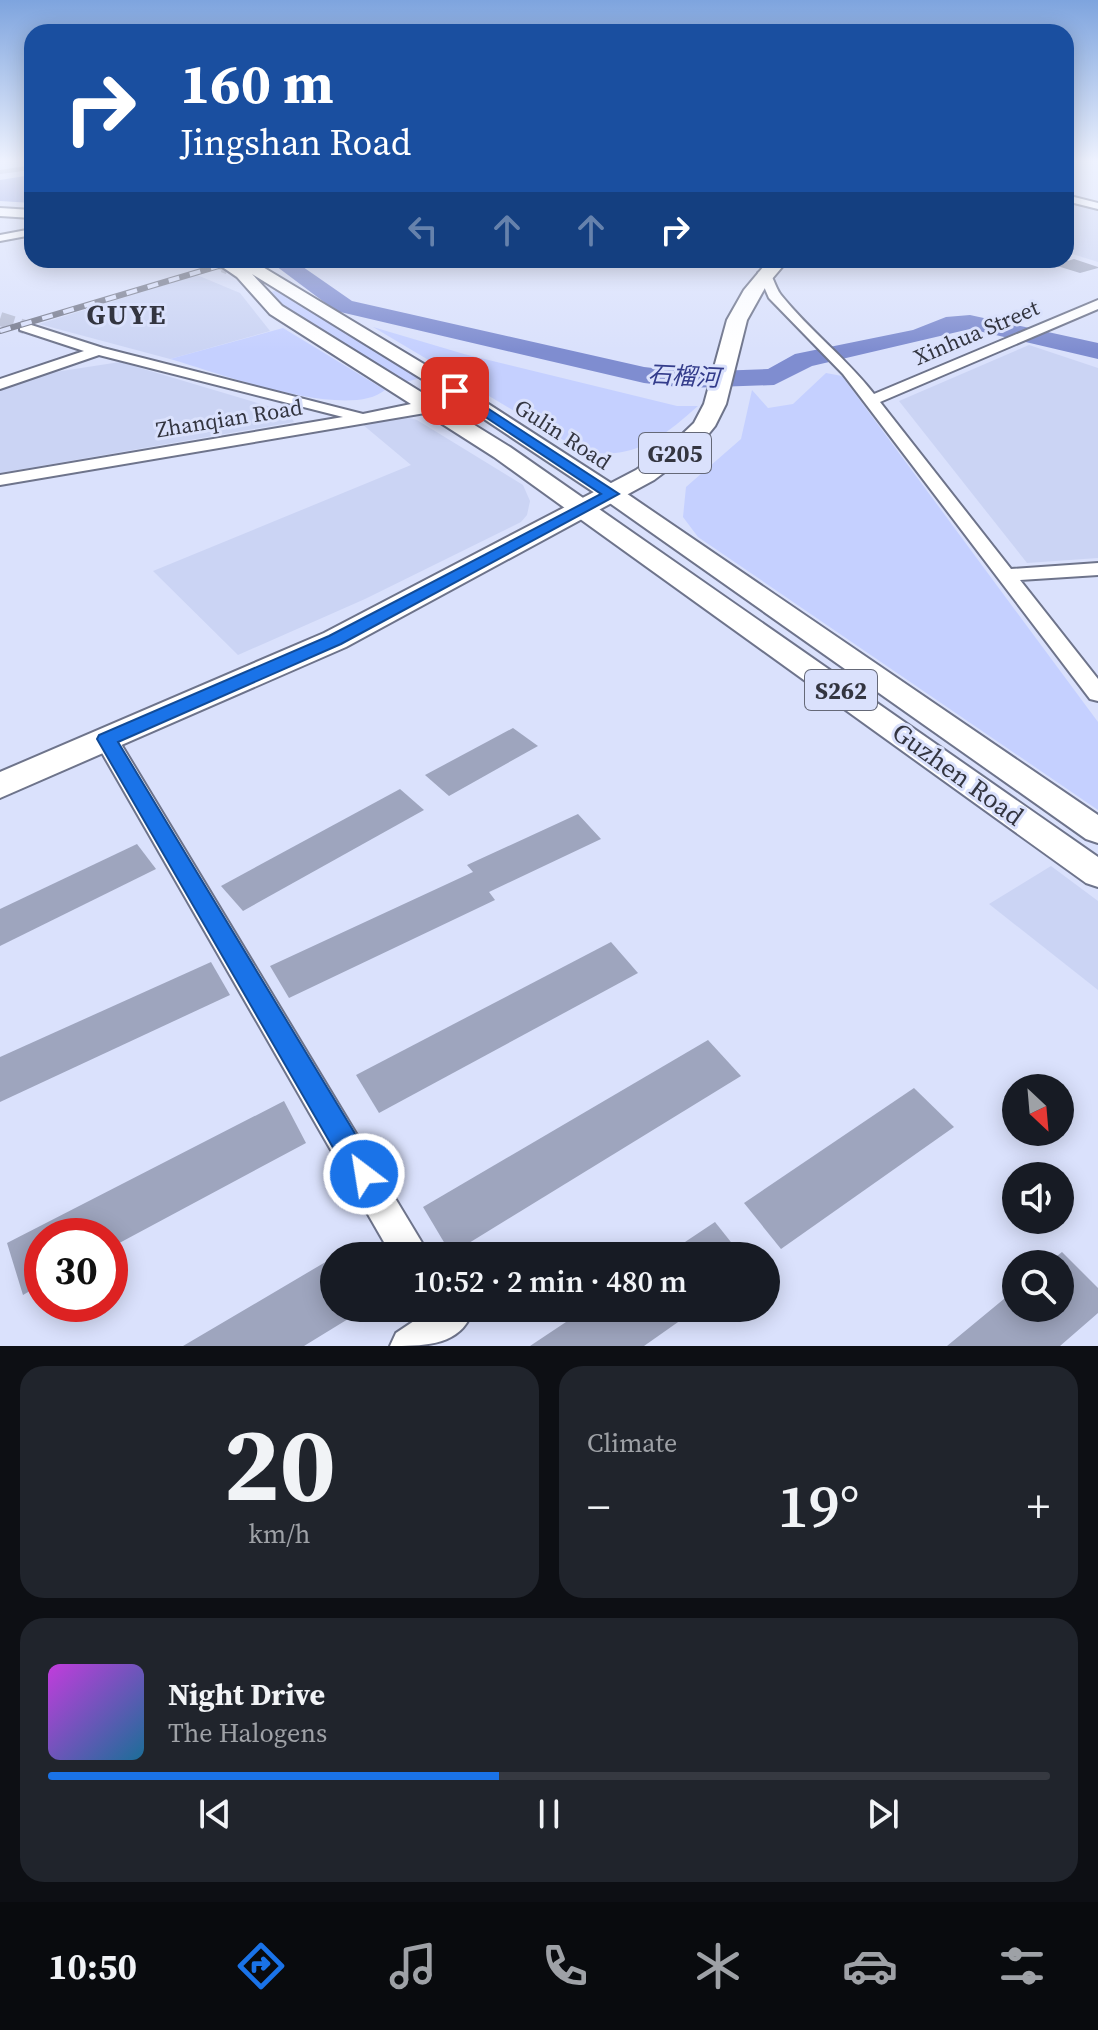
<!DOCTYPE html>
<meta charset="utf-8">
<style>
:root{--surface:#171b24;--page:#20242c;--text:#f1f3f6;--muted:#9ea1a6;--line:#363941;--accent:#1a73e8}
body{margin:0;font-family:"Source Serif 4","Noto Sans SC",serif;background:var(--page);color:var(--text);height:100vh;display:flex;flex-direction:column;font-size:30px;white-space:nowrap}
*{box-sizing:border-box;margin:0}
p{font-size:26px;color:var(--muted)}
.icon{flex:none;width:44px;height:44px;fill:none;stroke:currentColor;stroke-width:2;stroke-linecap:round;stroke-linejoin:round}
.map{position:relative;height:1346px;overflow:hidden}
.side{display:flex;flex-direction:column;gap:20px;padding:20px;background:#0d0f14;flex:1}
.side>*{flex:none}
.top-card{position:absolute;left:24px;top:24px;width:1050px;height:244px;border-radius:24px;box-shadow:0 4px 20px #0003;background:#1a4fa0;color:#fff;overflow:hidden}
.needle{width:52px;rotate:154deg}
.tools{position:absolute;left:1002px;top:1074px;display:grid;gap:16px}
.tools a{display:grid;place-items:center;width:72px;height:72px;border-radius:50%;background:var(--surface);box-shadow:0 4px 20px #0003;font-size:40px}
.speed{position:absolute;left:24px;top:1218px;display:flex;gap:16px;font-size:40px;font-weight:700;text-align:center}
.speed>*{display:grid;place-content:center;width:104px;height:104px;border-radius:50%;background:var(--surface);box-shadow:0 4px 20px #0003;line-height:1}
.speed .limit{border:12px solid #d22;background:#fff;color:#111}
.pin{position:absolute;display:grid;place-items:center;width:68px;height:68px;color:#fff;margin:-34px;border-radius:16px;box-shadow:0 4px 12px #0006}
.me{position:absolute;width:88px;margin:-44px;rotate:329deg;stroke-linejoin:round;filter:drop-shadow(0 0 6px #0008)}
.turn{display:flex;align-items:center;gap:28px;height:168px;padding:0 24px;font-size:36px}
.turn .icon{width:104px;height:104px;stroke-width:2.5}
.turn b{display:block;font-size:56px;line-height:68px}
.lanes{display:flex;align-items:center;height:76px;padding:0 24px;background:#0003;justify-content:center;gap:40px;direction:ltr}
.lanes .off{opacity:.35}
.big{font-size:60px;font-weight:600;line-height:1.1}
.side .card{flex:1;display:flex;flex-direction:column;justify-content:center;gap:12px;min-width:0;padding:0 28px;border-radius:24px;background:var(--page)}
.side .dial{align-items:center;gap:0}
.dial b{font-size:104px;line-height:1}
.song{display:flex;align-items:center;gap:24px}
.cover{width:96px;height:96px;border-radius:12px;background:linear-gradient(135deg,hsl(290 70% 55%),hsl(200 70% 35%))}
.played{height:8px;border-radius:4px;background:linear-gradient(90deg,var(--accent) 45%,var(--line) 45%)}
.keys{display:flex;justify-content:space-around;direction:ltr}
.heat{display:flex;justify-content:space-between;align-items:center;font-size:44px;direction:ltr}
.side .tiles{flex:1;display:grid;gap:20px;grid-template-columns:1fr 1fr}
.card:last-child{grid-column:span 2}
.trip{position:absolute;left:320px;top:1242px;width:460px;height:80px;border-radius:40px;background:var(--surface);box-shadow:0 4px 20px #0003;font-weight:600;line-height:80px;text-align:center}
.menu{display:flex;height:128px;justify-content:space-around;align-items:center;background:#090b0e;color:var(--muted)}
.menu .icon{width:56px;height:56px}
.menu .active{color:var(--accent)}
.menu b{font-size:36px;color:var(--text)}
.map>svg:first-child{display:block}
.built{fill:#cbd4f4}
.green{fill:#c5d0ff}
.forest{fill:#8f9ee2}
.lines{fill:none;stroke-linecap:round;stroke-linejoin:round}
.river{fill:#7f8dd0;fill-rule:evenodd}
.building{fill:#9ea5be}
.minor-tunnel{stroke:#b9bfd6;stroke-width:14;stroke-dasharray:14 7;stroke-linecap:butt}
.major-tunnel-far1{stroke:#b9bfd6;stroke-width:14;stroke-dasharray:14 7;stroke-linecap:butt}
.major-tunnel{stroke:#b9bfd6;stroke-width:17;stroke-dasharray:17 9;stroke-linecap:butt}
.minor-casing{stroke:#6e748b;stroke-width:4}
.major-casing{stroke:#6e748b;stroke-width:4}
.highway-casing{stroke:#6e748b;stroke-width:4}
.minor{fill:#fff;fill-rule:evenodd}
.major{fill:#fff;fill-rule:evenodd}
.highway{fill:#fff;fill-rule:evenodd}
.rail-far1-casing{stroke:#797d8f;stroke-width:4}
.rail-casing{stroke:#797d8f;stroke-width:6}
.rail-far1{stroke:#dae1fc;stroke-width:3;stroke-dasharray:9;stroke-linecap:butt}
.rail{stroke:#dae1fc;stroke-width:4;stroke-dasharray:11;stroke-linecap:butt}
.route{fill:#1a73e8;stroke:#114b97;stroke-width:2}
.labels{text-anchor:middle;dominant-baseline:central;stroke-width:6;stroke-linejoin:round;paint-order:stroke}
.far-street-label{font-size:22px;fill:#333540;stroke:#dae1fc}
.far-water-label{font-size:24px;font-style:italic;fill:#333c8b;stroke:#dae1fc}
.shield{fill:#dae1fc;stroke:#656978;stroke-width:2}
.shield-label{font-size:24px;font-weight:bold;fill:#333540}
.street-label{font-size:26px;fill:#333540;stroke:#dae1fc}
.far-district-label{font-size:28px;font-weight:bold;letter-spacing:2px;fill:#333540;stroke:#dae1fc}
</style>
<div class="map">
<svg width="1098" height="1346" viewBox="0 0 1098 1346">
<rect width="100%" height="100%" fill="#dae1fc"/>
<!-- built -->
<g class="built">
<path d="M1066,202L1098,210V262L1066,252Z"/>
<path d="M197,275L240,293L270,331L170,359L39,324Z"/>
<path d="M1029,345L1098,368V558L1027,563L899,401Z"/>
<path d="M120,362L288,412L294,422L0,473V388L55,372Z"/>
<path d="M406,417L417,420L523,485L530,501L527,515L521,522L365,599L238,655L153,571L411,465L362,424Z"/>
<path d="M1051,866L1098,901V990L989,904Z"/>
</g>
<!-- green -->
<g class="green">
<path d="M274,291H282L421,378L405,382L279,305L269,293Z"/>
<path d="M373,327L464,354L677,406H698C662,438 631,463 580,450Z"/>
<path d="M283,328L385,390C347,422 216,372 170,359Z"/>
<path d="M826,373L842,376L1098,722V810L698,537L683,517L686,487L741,439L752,390L768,408L793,404Z"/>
</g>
<!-- forest -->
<path class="forest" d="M32,175V203L0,201V180Z"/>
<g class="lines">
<!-- river -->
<path class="river" d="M268,260H293L352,301L644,367L687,372L768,369L795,354L913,330L946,317L970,315L1098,343V359L970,329L812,366L774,385L687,388L644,383L336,311Z"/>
</g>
<!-- building -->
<g class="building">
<path d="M32,165V170L0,174V170Z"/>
<path d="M1074,259L1098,267V268L1080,273L1054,265Z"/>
<path d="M513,728L538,746L449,796L425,775Z"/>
<path d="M400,789L424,810L243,911L221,886Z"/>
<path d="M578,814L601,839L489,892L495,900L289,998L270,966L473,872L467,865Z"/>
<path d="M137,844L156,869L0,946V909Z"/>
<path d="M611,942L638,973L379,1113L356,1075Z"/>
<path d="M211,962L230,995L0,1102V1057Z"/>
<path d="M708,1040L741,1076L451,1254L423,1207Z"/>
<path d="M914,1088L954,1127L781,1249L744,1203Z"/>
<path d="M284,1101L306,1143L110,1248V1236H42V1284L23,1295L7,1243Z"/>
<path d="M715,1222L742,1256H664Z"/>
<path d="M1062,1252L1098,1288V1313L1060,1346H947L1016,1289V1308H1060V1264H1047Z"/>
<path d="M334,1257V1308H366L304,1346H183Z"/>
<path d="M587,1308H698L644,1346H530Z"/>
</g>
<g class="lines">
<!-- minor-tunnel -->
<path class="minor-tunnel" d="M0,319L25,327"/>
<!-- major-tunnel-far1 -->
<path class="major-tunnel-far1" d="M214,260L229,266"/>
<!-- major-tunnel -->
<path class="major-tunnel" d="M224,264L229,266"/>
<!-- minor casing -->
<g class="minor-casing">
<g id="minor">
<path d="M1066,195L1098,203V209L1066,201Z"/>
<path d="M32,229V235L0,241V235Z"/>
<path d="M764,269C774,274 774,286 781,295C809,330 846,358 874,394L1098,300V309L880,402L1011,569L1098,563V575L1020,580L1098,679V701L1090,699L843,374L769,298L758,273Z"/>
<path d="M25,323L103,348L363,414L464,393L472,398L431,412L0,485V475L343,417L99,355L0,389V379L84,351L20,330V324Z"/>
<path d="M106,731L118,739L430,1256H392L94,739Z"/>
<path d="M424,1308H464L469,1319C455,1346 421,1346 390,1346L396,1333L426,1313Z"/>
</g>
</g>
<!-- major casing -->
<g class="major-casing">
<g id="major">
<path d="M0,208L32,210V218L0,216Z"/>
<path d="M237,260H251L462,387L620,489L1098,815V843L1086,839L604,499L448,395L252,274L282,306L510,447L1098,857V887L1086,883L494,457L270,314L237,277L221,266L229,261L237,264Z"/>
</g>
</g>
<!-- highway casing -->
<g class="highway-casing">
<path id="highway" d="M769,260H788L766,286L747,320L726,404L715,426L698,447L654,480L346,647L0,798V772L324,633L636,470L672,444L694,423L704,404L727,320L744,290Z"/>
</g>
<!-- minor -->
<use href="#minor" class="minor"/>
<!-- major -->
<use href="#major" class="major"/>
<!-- highway -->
<use href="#highway" class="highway"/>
<!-- rail-far1 casing -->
<g class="rail-far1-casing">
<path id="rail-far1" d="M219,266L239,260"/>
</g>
<!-- rail casing -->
<g class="rail-casing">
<path id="rail" d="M0,331L225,264"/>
</g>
<!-- rail-far1 -->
<use href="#rail-far1" class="rail-far1"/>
<!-- rail -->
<use href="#rail" class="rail"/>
</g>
<!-- sky -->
<linearGradient id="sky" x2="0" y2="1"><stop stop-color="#7ea4de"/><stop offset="0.46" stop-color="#eef2fe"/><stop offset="1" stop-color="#eef2fe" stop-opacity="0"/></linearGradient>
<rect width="1098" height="350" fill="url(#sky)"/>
<!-- route -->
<path class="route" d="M455,387L619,494L341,644L118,742L374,1165L378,1174L374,1184L364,1188L354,1184L97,739L99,735L329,636L601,494L451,394L449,391Z"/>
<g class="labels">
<!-- far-street labels -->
<g class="far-street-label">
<text transform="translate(976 332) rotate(-23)">Xinhua Street</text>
<text transform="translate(229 418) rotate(-9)">Zhanqian Road</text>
<text transform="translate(563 434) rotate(33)">Gulin Road</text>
</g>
<!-- far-water labels -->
<g class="far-water-label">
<text transform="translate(684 376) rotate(3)">石榴河</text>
</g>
<!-- shield labels -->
<g class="shield">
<rect x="639" y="433" width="72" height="40" rx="6"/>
<rect x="805" y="670" width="72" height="40" rx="6"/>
</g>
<g class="shield-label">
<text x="675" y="453">G205</text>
<text x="841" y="690">S262</text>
</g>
<!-- street labels -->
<g class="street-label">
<text transform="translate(958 774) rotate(36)">Guzhen Road</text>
</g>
<!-- far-district labels -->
<g class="far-district-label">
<text x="127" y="314">GUYE</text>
</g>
</g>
</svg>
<div class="tools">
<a><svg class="needle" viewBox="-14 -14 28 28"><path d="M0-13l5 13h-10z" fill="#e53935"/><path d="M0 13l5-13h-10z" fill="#9ea1a6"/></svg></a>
<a><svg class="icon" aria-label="sound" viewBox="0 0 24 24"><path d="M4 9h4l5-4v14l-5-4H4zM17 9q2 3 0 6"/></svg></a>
<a><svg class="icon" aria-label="search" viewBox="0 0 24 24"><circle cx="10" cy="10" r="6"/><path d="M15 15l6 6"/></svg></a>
</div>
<div class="speed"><div class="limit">30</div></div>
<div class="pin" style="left:455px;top:391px;background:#d93025"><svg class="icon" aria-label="arrive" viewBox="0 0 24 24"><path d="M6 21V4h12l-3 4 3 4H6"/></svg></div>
<svg class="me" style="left:364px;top:1174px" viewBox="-20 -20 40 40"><circle r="17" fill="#1a73e8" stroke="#fff" stroke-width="3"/><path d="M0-11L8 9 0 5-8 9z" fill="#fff"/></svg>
<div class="trip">10:52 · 2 min · 480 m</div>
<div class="top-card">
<div class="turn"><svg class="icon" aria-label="right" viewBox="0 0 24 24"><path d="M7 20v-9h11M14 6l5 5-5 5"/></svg><div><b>160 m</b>Jingshan Road</div></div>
<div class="lanes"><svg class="icon off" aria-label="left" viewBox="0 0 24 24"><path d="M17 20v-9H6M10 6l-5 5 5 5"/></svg><svg class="icon off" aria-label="ahead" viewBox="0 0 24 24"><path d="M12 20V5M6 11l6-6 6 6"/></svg><svg class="icon off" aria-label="ahead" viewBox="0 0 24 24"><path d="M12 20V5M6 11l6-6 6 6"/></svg><svg class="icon" aria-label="right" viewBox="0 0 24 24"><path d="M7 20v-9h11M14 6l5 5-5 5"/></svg></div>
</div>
</div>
<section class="side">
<div class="tiles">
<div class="card dial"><b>20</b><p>km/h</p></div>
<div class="card"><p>Climate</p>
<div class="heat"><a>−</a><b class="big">19°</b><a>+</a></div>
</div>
<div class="card">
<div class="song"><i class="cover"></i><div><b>Night Drive</b><p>The Halogens</p></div></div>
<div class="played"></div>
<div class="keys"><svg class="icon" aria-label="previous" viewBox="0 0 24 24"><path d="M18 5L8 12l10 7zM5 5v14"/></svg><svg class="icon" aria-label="pause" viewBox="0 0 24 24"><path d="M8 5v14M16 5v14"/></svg><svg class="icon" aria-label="next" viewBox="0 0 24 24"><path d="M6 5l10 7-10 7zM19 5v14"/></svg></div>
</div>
</div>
</section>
<nav class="menu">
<b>10:50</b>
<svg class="icon active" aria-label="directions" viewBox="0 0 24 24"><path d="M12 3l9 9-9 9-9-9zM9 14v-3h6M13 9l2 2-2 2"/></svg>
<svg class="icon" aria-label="music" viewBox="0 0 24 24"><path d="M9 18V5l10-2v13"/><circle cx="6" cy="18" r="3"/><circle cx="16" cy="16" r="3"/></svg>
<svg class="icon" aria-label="phone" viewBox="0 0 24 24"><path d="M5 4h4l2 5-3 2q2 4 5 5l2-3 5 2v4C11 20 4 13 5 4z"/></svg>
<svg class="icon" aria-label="climate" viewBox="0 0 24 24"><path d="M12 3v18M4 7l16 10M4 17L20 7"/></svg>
<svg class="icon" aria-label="car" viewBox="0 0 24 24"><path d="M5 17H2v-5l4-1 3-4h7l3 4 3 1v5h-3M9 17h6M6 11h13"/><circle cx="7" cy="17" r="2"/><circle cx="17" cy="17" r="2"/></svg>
<svg class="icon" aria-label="filters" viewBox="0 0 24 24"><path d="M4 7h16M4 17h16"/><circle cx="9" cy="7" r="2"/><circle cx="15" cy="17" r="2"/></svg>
</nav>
